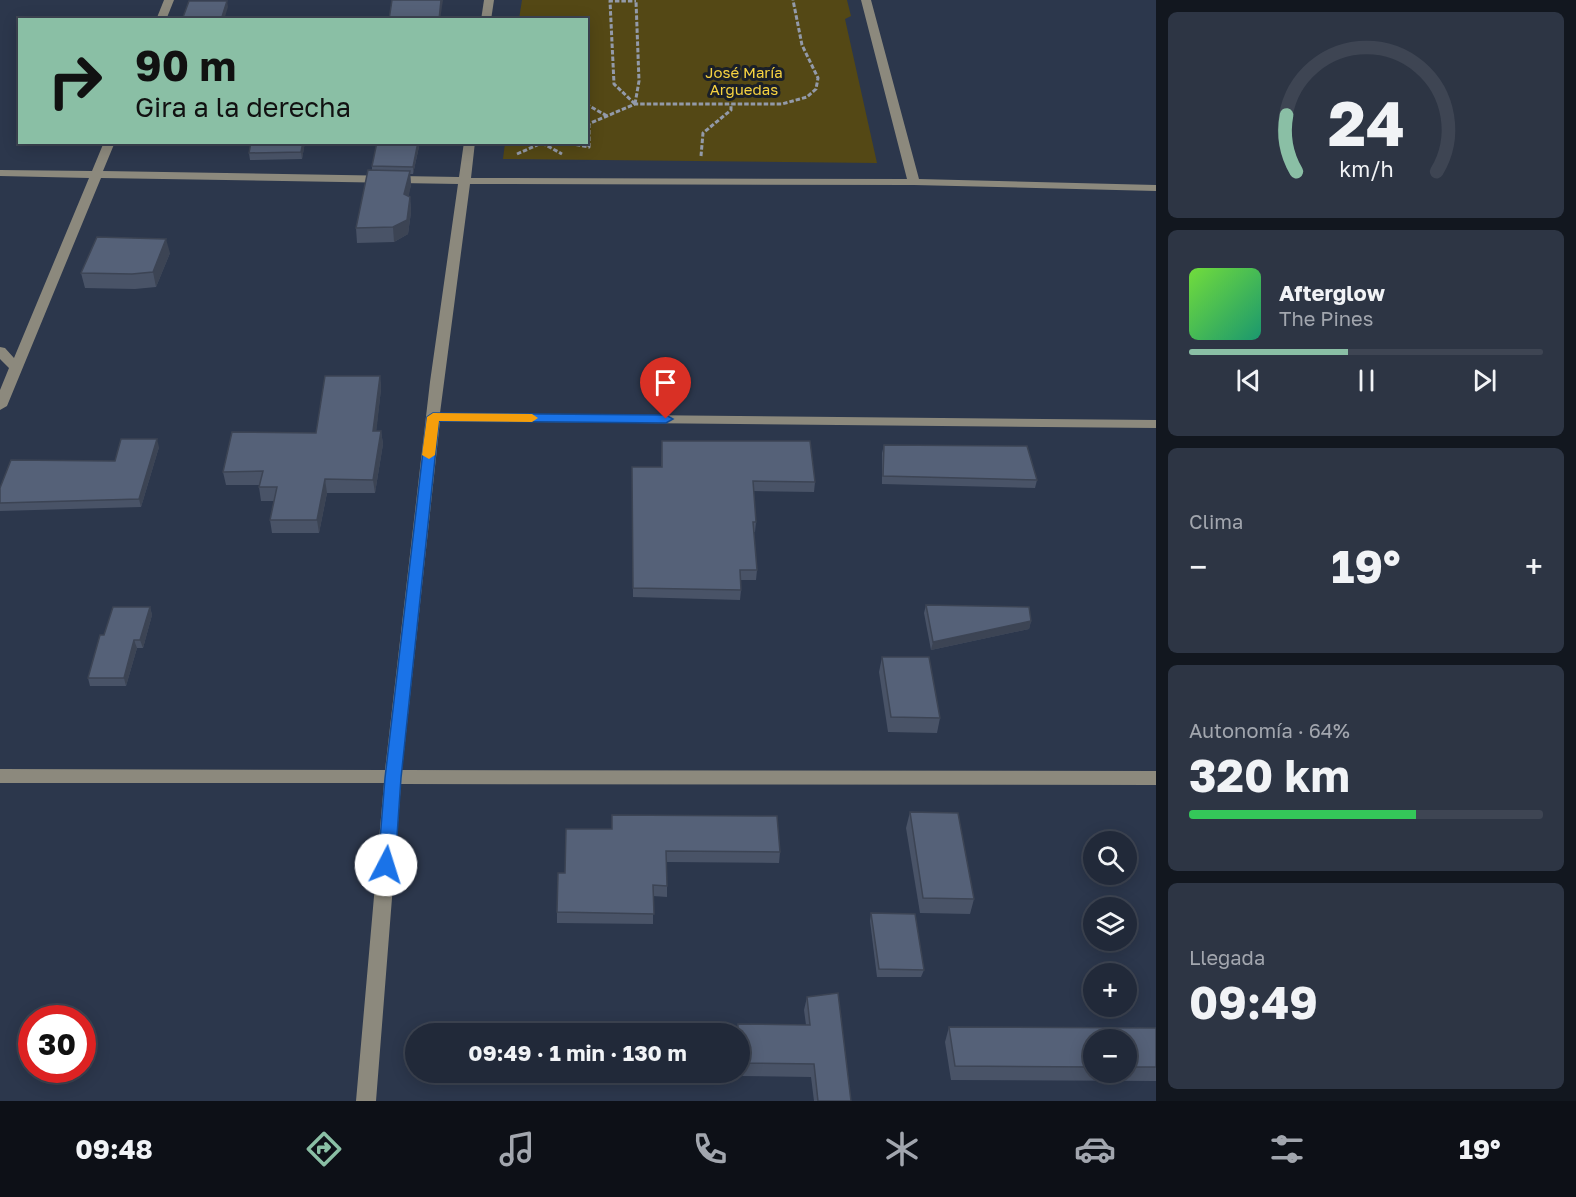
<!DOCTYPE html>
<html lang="es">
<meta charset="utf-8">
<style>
:root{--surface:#212939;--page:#2d3544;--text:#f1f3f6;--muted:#a2a6ae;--line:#3e4553;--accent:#8abfa5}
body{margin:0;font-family:"Golos Text",sans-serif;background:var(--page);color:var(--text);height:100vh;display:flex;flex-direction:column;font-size:22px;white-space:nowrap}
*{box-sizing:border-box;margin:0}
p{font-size:20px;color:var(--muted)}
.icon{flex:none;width:33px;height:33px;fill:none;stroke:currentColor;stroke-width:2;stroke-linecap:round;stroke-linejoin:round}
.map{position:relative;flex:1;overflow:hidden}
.panel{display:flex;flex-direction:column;gap:12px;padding:12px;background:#12171f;width:420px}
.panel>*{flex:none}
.guide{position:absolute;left:18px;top:18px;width:570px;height:126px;border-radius:0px;box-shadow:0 3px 15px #0003,0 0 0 2px var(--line);background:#8abfa5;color:#111;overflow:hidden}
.buttons{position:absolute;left:1083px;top:831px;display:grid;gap:12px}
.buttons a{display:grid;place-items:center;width:54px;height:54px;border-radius:50%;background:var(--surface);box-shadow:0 3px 15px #0003,0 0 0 2px var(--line);font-size:30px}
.speed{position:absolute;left:18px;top:1005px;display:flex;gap:12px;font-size:30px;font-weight:700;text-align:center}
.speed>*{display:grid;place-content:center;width:78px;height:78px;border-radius:50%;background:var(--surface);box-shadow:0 3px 15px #0003,0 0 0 2px var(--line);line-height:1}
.speed .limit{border:9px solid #d22;background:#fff;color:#111}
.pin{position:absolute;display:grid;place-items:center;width:51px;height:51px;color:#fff;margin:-62px -26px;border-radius:50% 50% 50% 0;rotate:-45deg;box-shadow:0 0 6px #0007}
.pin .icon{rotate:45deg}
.me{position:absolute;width:66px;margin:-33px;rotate:5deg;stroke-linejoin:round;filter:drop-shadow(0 0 4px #0008)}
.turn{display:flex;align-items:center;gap:21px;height:126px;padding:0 18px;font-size:27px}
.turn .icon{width:78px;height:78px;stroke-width:2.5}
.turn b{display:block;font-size:42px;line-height:51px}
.big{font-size:45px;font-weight:700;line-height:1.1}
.panel .card{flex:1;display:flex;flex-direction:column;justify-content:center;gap:9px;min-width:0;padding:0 21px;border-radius:9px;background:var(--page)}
.panel .dial{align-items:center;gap:0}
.dial svg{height:156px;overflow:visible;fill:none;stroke:var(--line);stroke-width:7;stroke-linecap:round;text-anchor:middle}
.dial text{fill:var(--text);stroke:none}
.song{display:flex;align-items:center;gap:18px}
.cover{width:72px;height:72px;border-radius:9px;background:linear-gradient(135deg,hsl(100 70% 55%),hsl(160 70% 35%))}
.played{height:6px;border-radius:3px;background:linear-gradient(90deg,var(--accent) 45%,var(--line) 45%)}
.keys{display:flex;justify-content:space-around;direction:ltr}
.heat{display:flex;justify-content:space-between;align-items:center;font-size:33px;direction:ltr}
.charge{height:9px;border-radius:4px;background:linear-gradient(90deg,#34c759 64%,var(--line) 0)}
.trip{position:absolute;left:405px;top:1023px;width:345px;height:60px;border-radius:30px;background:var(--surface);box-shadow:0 3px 15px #0003,0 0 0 2px var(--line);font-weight:700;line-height:60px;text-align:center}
.tab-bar{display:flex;height:96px;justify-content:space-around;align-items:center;background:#0d1017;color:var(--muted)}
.tab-bar .icon{width:42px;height:42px}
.tab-bar .selected{color:var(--accent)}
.tab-bar b{font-size:27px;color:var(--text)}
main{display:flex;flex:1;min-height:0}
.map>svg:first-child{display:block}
.green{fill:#544815}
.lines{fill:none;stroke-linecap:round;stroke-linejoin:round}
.path{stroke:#939aa9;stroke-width:3;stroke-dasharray:4.5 2;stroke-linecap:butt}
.minor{fill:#8c897d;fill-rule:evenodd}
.wall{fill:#495367;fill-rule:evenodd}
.shaded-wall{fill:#3c4454}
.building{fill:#556178;stroke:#3c4454;stroke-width:1.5}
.route{fill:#1a73e8;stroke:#114b97;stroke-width:1.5}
.slow{fill:#f59e0b}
.labels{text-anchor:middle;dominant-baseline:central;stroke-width:6;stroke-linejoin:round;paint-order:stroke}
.far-park-label{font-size:15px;fill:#f7d341;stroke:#1a1f28}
</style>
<main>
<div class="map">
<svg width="1156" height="1101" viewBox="0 0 1156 1101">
<rect width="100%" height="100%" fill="#2c374c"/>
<!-- green -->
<path class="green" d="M522,0H847L851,16L845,19L877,163L503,159L505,143L586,142V20L519,19Z"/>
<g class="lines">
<!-- path -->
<g class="path">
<path d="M586,104L607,116"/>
<path d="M635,104L614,84L610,1H636"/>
<path d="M635,104L639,81L636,1"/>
<path d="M586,125L635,104H782L807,97L816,89L818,78L802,45L793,0"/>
<path d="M563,142L589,147V123"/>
<path d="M542,143L562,154"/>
<path d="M517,154L544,142"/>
<path d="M701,156L703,133L731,110V104"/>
</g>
<!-- minor -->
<g class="minor">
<path d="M164,0H174L166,20H156Z"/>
<path d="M484,0H494L491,20H481Z"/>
<path d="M861,0H871L919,179L1156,185V191L914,185L470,184L440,413L1156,420V428L440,421L402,770L1156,771V785L401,784L376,1101H356L384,783H0V769L385,770L430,382L458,184L101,178L7,406L0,410V390L9,368L0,359V347L5,348L14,358L89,178L0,176V170L92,171L104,142H115L103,171L459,177L464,142H475L471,178L907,179Z"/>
</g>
</g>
<!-- wall -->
<g class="wall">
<path d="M305,142L302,159L250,160L249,153Z"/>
<path d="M377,142H420L413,174H410L411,185L408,196L410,197L411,212L408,234L394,242L357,243L356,228L372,170V166Z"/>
<path d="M170,253L156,287L135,289L85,288L81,273Z"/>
<path d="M380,376L381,389L376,431H381L383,444L375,493H327L319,533H272L270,520L274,501H261L259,487V485H226L223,472L316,433Z"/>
<path d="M662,441L815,482L814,492L753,491L756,522L755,532H753L757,570L756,580H741V590L740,600L633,597L632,476L661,467Z"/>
<path d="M884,445L1037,480L1035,488L882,484V453Z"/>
<path d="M159,447L141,507L0,511V488L115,461Z"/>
<path d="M926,605L1031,621L1029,629L931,650L924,613Z"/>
<path d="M150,607L152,615L143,648H137L126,686H90L88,678L104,635Z"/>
<path d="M882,657L940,718L937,733L888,732L879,672Z"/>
<path d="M910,812L974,899L970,914L920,913L906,828Z"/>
<path d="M566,829L780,852L779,863L667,862V897L653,896V924L557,923V912L565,873Z"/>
<path d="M871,913L924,970L921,977H877L870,921Z"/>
<path d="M807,997L851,1101H814L811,1077L738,1076V1072H740V1034H736L738,1024L806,1025L804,1010Z"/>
<path d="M949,1027L1156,1028V1081L951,1080L945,1042ZM1094,1040H1126V1072H1094Z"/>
</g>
<!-- shaded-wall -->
<g class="shaded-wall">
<path d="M441,0H443L440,20H439Z"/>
<path d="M227,1L228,7L224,20H221Z"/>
<path d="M303,142H305L302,159L301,152Z"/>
<path d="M418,142H420L413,174V167Z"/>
<path d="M410,171L411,185L406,209L404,194Z"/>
<path d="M410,197L411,212L408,234L394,242L393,227Z"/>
<path d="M166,239L170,253L156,287L153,272Z"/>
<path d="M380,376L381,389L375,444L373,431Z"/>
<path d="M381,431L383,444L375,493L373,480Z"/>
<path d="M157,439L159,447L141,507L139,499Z"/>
<path d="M325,479L327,493L319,533L317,520Z"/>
<path d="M150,607L152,615L143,648L140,640Z"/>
<path d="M1031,621L1029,629L931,650L933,642Z"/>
<path d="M134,640L137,648L126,686L124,678Z"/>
</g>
<!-- building -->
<g class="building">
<path d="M392,0H441L439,20H389Z"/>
<path d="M189,1H227L221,20H182Z"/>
<path d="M251,142H303L301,152L249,153Z"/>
<path d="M377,142H418L413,167L372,166Z"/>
<path d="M368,170L410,171L404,194L410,197L407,220L393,227L356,228Z"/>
<path d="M97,237L166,239L153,272L132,274L81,273Z"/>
<path d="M325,376H380L373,431H381L373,480L325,479L317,520H270L277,487H259L263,471L223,472L232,432L316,433Z"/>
<path d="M121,439H157L139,499L0,503V488L11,460L115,461Z"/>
<path d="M662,441H810L815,482L753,481L756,522H753L757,570H740L741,590L633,588L632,467H662Z"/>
<path d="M884,445L1027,446L1037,480L883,476Z"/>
<path d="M926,605L1029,607L1031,621L933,642Z"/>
<path d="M113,607H150L140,640H134L124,678H88L100,635H104Z"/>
<path d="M882,657H929L940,718L891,717Z"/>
<path d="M910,812L958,813L974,899L923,898Z"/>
<path d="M612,815L777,816L780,852L666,851L667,886L653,885L654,914L557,912L558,873H565L566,829H612Z"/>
<path d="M871,913L915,914L924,970L879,969Z"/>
<path d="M838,993L851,1101H818L814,1064L740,1063V1034H738V1024L810,1025L807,997Z"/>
<path d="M949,1027L1156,1028V1067H1126V1040H1094V1067L955,1066Z"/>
</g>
<!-- route -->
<path class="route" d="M433,413L666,415L673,419L666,423L439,421L401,778L395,865L392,870L386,872L381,870L378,865L385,778L427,417Z"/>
<!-- slow -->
<path class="slow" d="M433,413L532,414L538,418L532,422L439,421L435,455L429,459L422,455L427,417Z"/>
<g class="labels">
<!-- far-park labels -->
<g class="far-park-label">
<text x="744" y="72">José María<tspan x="744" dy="17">Arguedas</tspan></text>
</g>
</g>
</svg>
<div class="buttons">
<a><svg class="icon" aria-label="search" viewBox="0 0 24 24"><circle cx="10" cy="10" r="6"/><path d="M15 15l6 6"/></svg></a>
<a><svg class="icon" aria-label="layers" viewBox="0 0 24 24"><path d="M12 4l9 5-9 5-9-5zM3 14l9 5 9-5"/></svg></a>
<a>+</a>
<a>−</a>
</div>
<div class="speed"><div class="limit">30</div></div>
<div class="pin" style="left:666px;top:419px;background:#d93025"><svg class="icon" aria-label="arrive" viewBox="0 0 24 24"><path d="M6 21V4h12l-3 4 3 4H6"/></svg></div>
<svg class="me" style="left:386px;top:865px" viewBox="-20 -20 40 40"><circle r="19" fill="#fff"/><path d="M0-13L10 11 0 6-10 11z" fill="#1a73e8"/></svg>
<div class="trip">09:49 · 1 min · 130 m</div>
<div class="guide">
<div class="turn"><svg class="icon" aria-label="right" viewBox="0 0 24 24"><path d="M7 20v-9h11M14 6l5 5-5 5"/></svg><div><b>90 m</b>Gira a la derecha</div></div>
</div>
</div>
<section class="panel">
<div class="card dial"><svg viewBox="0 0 100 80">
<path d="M14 69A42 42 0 1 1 86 69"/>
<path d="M14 69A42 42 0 0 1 9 40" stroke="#8abfa5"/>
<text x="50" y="56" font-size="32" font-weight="700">24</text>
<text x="50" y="72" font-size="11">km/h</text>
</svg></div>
<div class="card">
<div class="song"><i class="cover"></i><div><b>Afterglow</b><p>The Pines</p></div></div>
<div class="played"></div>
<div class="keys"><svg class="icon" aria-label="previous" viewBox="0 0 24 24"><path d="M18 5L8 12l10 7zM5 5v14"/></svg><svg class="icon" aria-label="pause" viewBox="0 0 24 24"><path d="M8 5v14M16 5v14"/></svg><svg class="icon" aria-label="next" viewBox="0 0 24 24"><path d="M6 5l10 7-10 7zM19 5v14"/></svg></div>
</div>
<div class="card"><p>Clima</p>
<div class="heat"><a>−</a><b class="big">19°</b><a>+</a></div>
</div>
<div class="card"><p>Autonomía · 64%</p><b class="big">320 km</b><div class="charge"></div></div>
<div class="card"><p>Llegada</p><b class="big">09:49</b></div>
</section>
</main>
<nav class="tab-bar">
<b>09:48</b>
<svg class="icon selected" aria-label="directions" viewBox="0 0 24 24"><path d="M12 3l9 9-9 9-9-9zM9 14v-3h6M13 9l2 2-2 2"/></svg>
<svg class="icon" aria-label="music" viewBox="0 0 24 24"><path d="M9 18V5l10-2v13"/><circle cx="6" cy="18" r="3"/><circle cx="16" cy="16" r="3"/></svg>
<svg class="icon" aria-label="phone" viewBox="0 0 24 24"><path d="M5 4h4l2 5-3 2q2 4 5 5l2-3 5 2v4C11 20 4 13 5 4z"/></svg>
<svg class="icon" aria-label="climate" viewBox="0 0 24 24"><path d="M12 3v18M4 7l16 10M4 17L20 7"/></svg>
<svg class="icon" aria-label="car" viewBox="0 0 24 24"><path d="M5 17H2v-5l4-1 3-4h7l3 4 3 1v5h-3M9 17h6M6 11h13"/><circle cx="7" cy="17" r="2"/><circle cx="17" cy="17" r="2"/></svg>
<svg class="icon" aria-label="filters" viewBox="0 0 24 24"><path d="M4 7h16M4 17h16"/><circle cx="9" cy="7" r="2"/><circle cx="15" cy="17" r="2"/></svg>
<b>19°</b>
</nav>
